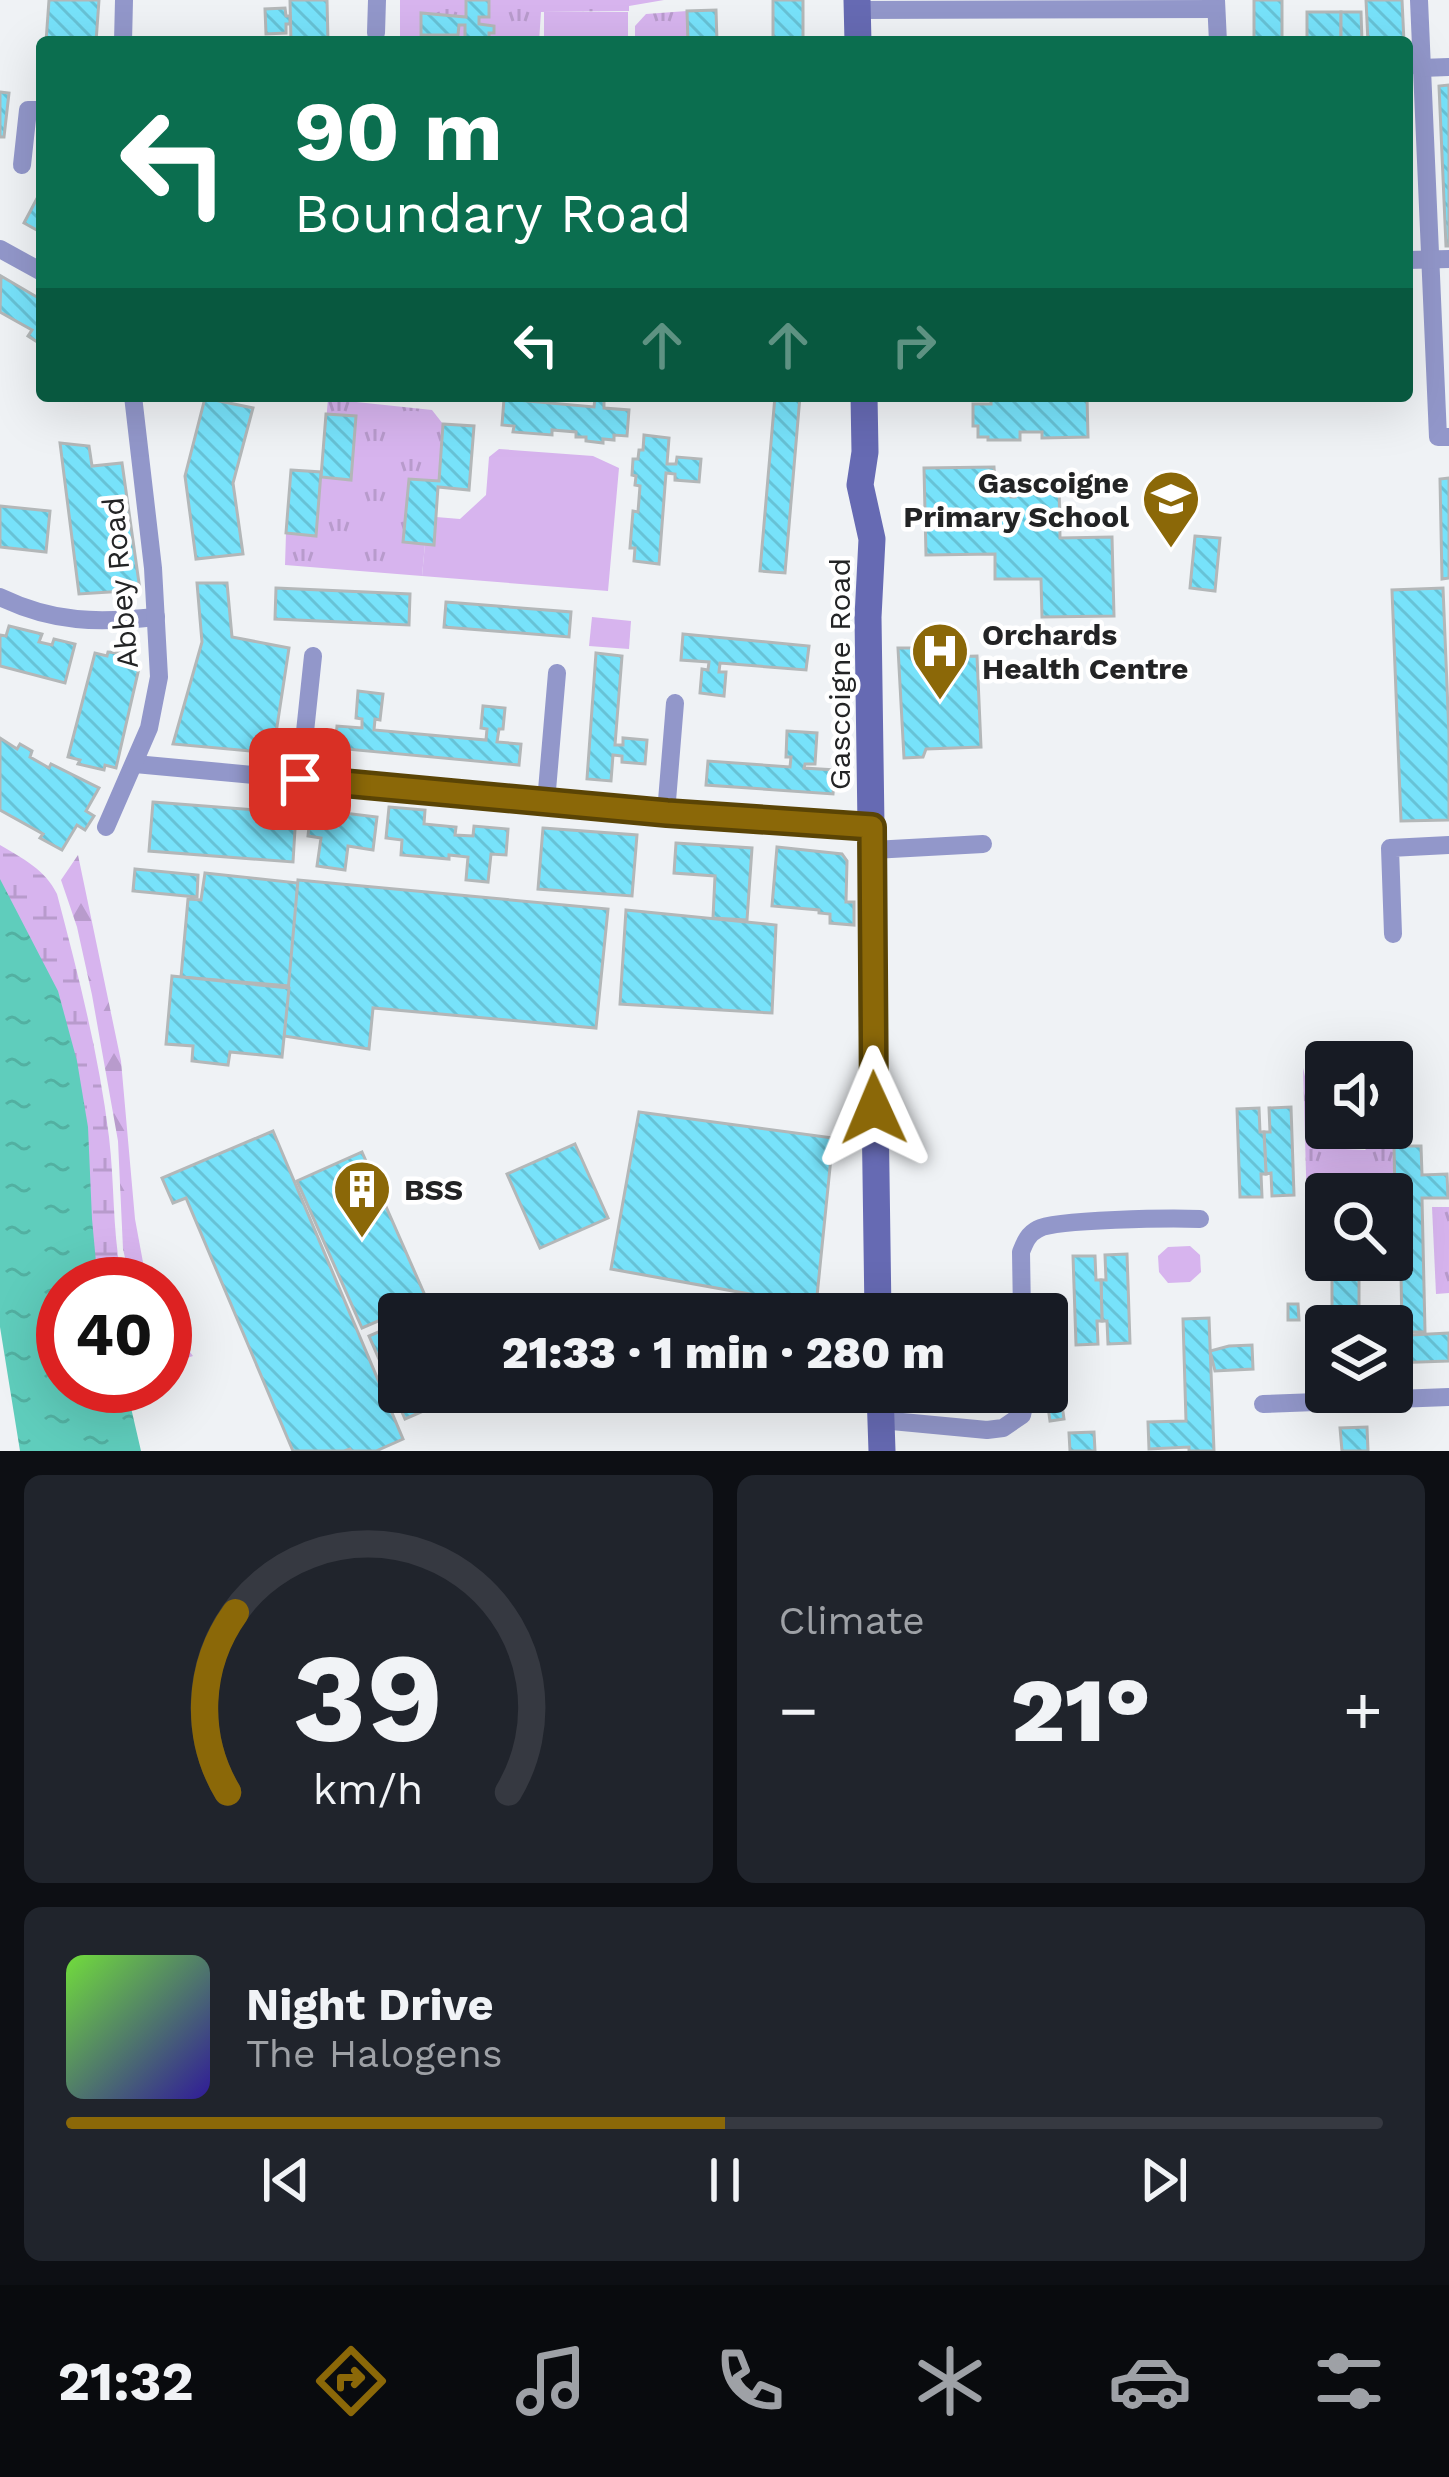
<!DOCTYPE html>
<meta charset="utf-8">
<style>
:root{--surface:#171b24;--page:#20242c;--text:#f1f3f6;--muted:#9ea1a6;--line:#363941;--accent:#8b6808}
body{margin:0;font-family:"Work Sans",sans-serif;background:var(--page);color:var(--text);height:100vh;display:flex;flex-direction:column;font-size:45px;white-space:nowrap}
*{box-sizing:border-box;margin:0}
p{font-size:39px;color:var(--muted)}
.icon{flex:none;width:66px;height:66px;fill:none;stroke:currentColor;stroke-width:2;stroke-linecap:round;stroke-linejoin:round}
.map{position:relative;height:1451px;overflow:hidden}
.drawer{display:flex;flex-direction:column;gap:24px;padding:24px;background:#0d0f14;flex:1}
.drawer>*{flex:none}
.banner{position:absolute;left:36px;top:36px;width:1377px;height:366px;border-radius:12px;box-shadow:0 12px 48px #0002;background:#0b6e4f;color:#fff;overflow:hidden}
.buttons{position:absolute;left:1305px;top:1041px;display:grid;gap:24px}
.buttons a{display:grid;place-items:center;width:108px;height:108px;border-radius:12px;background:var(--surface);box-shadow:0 12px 48px #0002;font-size:60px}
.speed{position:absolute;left:36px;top:1257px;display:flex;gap:24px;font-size:60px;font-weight:700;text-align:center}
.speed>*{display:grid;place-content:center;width:156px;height:156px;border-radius:50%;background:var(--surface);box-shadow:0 12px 48px #0002;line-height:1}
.speed .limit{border:18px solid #d22;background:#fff;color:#111}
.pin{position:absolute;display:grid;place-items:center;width:102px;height:102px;color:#fff;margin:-51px;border-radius:24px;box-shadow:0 6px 18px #0006}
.me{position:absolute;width:132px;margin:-66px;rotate:359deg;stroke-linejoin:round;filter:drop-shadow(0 0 9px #0008)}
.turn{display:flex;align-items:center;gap:42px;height:252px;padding:0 60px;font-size:54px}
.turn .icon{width:156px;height:156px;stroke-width:2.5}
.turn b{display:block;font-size:84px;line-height:102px}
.lanes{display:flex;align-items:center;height:114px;padding:0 60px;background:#0003;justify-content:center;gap:60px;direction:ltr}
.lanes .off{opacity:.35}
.big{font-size:90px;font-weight:800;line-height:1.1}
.drawer .widget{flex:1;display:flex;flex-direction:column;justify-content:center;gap:18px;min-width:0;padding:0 42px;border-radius:18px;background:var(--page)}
.drawer .dial{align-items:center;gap:0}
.dial svg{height:312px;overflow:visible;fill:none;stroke:var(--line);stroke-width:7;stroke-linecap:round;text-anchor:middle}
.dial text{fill:var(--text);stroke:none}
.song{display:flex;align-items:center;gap:36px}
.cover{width:144px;height:144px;border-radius:18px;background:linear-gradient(135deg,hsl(100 70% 55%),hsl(250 70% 35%))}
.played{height:12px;border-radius:6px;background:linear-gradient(90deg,var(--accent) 50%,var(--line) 50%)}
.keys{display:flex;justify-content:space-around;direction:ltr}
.heat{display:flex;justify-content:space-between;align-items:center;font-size:66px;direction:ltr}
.drawer .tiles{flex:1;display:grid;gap:24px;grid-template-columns:1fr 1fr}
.widget:last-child{grid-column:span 2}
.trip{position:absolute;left:378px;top:1293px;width:690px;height:120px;border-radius:12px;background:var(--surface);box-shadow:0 12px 48px #0002;font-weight:800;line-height:120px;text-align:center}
.menu{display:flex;height:192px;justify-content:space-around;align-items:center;background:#090b0e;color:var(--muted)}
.menu .icon{width:84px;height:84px}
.menu .current{color:var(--accent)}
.menu b{font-size:54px;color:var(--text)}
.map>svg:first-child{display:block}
.grass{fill:url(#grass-tufts)}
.forest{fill:url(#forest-firs)}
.wetland{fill:url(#wetland-marsh)}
.park{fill:#d7b4ee}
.water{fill:url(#water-ripples)}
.building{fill:url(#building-back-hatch);stroke:#b3b7b8;stroke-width:3}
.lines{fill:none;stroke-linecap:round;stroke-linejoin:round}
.street{stroke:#9297ca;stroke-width:18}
.secondary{stroke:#666ab3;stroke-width:27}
.route-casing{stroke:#5a4405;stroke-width:30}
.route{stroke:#8b6808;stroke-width:21}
.labels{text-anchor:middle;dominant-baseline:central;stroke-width:9;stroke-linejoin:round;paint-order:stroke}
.poi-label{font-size:30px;font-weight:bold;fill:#232425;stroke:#fff;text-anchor:start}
.street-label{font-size:30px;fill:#232425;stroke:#fff}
</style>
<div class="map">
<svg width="1449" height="1451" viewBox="0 0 1449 1451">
<defs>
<pattern id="grass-tufts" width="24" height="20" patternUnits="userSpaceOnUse" patternTransform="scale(3)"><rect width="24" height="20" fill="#d7b4ee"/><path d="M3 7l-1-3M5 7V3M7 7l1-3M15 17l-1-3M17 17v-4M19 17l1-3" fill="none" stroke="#b89bcc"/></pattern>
<pattern id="forest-firs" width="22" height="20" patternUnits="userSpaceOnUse" patternTransform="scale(3)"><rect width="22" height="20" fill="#d7b4ee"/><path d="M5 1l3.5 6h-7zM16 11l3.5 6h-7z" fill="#b89bcc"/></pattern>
<pattern id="wetland-marsh" width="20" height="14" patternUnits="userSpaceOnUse" patternTransform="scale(3)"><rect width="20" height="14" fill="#d7b4ee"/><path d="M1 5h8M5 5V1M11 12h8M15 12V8" fill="none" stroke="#b89bcc"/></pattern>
<pattern id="water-ripples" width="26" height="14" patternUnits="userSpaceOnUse" patternTransform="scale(3)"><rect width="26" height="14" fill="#5fcdbc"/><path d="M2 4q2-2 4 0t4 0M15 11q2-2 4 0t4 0" fill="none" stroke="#52b0a1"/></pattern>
<pattern id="building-back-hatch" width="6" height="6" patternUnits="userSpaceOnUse" patternTransform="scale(3)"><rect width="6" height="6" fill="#77e2fa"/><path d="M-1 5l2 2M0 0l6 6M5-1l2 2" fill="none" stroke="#67c2d6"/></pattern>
</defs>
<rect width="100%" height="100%" fill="#eff2f5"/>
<!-- grass -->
<g class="grass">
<path d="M400,0H664L629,6V11L541,12L539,42H404L400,38Z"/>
<path d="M687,11L688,42H635V26L646,14Z"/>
<path d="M328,399L432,410L443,424L439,481L409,479L404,541L425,544L422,576L285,565L286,533L316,535Z"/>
<path d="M1303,1068L1320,1139L1332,1138L1344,1149L1365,1150L1377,1138L1394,1137L1396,1244H1392V1194H1326V1245L1308,1244Z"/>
<path d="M1432,1207H1449V1293L1436,1294Z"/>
<path d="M1012,1308V1314H901V1311Z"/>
<path d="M901,1392H1012V1397L998,1409L901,1407Z"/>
</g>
<!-- forest -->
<g class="forest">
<path d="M78,855L121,1061L135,1219L147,1284H131L123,1249L118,1141L92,995L77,927L61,880Z"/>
<path d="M165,1319L193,1356L165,1365Z"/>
</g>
<!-- wetland -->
<path class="wetland" d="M0,845C23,859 45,869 57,894C78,974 99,1055 109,1137C115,1187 112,1235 123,1284H81L0,1004Z"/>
<!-- park -->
<g class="park">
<rect x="544" y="12" width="84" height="30"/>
<path d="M499,449L593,456L619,468L608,591L422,576L425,544H434L436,517L460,519L486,495L489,457Z"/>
<path d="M592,617L631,621L629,649L589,646Z"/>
<path d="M1190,1246L1200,1255L1201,1272L1190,1282L1168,1283L1159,1272L1158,1256L1168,1247Z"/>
</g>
<!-- water -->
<path class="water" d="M0,879L58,991L77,1061L88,1127L92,1219L98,1284H63V1386H126L141,1451H20L0,1327Z"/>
<!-- building -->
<g class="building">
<path d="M49,0H99L96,42H46Z"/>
<path d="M290,0H327L328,42H291Z"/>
<path d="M466,0H489V17H479V24L494,26V33H489V42H465V25H459L458,35H421V13L466,17Z"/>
<path d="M773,0H803V39L773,42Z"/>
<rect x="1254" y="0" width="28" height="41"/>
<path d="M1366,0H1402L1404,42H1368Z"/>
<path d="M285,8L286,16H290V24H286V33L266,34L265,9Z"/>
<path d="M716,10L717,42H688L687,11Z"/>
<rect x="1307" y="12" width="34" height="30"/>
<path d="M1341,12H1361L1362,42H1341Z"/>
<path d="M1449,85V246H1446L1439,86Z"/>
<path d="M0,92L9,93L4,137H0Z"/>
<path d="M42,189V242V233L24,223Z"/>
<path d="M1,276L42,300V345L28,336L32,330L0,312Z"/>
<path d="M588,396H612V400L604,399V408L629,410L627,436L614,435V440L603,439V443L586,441V437H576V432L552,430V435L513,432L514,426L502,425L504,399L594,407L595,399Z"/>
<path d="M775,396H800L785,573L760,571Z"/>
<path d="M991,396H1087L1088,437L1042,438V432H1020V440H988V437H978V426H973V404H991Z"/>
<path d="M205,398L253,408L233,483L243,554L196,559L185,476Z"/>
<path d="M326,414L356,416L351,480L321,477Z"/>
<path d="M443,424L474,426L469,490L438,487L434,545L403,542L409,479L439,481Z"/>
<path d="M644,435L669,438L667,464H676L677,457L701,459L699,482L675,480V474L666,473L659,564L634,561L635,548H630L633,511L638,512L640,486L635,485L636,476L632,475L633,459H638L639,450H643Z"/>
<path d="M60,443L89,446L92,466L122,463L140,590L79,594Z"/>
<path d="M994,467L995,485H1010L1011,497H1015V483L1059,482L1060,538L1112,537L1114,616L1042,617L1041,579H995V554L926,555L924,468Z"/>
<path d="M291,470L321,472L316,536L286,533Z"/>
<path d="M1449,478V578L1442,579L1440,479Z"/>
<path d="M0,506L50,511L46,552L0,547Z"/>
<path d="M1195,536L1220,538L1215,591L1190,588Z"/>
<path d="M197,583H227L232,637L289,648L273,753L173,744L202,642Z"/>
<path d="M276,588L410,594L409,625L275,619Z"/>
<path d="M1443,588L1449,734V820L1401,821L1392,590Z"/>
<path d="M446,602L571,612L569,637L444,627Z"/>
<path d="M9,626L42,634L39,642L52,645L54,639L75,644L65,683L0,666V635L6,636Z"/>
<path d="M683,634L809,646L806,670L720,663L719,672H726L724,696L700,693L702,669L708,670L709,662L681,660Z"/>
<path d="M898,648H938L943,657L977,656L981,747L926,749L923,757L904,758Z"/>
<path d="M108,652L133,654L132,667L139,668L116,768L105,765L104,770L78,764L80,760L68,757L95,653L107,656Z"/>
<path d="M596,653L622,656L615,745H623V738L647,740L645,764L622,762V756L613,755L611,781L587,779Z"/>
<path d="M358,691L383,694L380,720L375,719L374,730L486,740L487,729L481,728L483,706L505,708L503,729H499L497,742L521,744L519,765L335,748L337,726L362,728V719L356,718Z"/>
<path d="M787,731L817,733L815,764H805L804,768L835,770L833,794L706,785L708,761L790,767L791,757H786Z"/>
<path d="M0,738L17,749L20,744L32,751L30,757L49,768L51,764L99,788L86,811L94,816L85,830L77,825L62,850L40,838L43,834L0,810Z"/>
<path d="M153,802L296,813L293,862L149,851Z"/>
<path d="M389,807L425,810L424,824L456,827L455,835L473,836L474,826L508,829L506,855L491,854L488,882L466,880L468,857L449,855V859L401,855L402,840L386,838Z"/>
<path d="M311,809L377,817L373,850L348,846L345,870L317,866L321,838L308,836Z"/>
<path d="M543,828L637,835L632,896L538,889Z"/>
<path d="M676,843L752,848L747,920L713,918L715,876L674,873Z"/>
<path d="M777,847L842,854L847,861L846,902H854V925L830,923V914L819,913V910L772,906Z"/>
<path d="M135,869L198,875L197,897L133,891Z"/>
<path d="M205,873L298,883L290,986L181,977L188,899L201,900Z"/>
<path d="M298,880L608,909L596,1028L373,1008L369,1049L284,1036Z"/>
<path d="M626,910L776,925L772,1013L620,1004Z"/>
<path d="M172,976L289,988L282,1057L230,1052L228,1065L192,1061L193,1046L166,1044Z"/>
<path d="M1291,1107L1294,1195L1272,1196L1271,1173L1266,1174L1264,1132H1270L1269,1108Z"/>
<path d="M1259,1108L1260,1132H1264L1266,1174H1261L1262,1197H1240L1237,1109Z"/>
<path d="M639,1112L833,1138L816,1306L611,1269Z"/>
<path d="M273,1131L403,1439L376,1451H351L350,1449L344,1451H293L186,1198L173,1203L162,1178Z"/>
<path d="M575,1144L608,1218L540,1248L507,1174Z"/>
<path d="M1394,1146H1421L1422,1175L1447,1174L1448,1198H1422L1425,1332H1402L1401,1273L1359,1274V1307L1332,1308V1274H1317V1245H1326V1260H1392V1244H1396Z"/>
<path d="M362,1152L427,1300L362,1328L297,1181Z"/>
<path d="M1127,1254L1130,1343L1108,1344L1107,1321H1102L1101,1280H1106L1105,1255Z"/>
<path d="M1073,1256H1095L1096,1280H1101L1102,1321H1097L1098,1344L1076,1345Z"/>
<path d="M453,1299L459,1314H419Z"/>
<path d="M1288,1304H1298L1299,1320H1288Z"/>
<path d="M1209,1318L1214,1451H1189V1447L1149,1449L1148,1422L1186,1421L1183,1319Z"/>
<path d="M399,1323V1392H467L405,1419L369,1336Z"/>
<path d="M1449,1333V1361L1392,1363V1336Z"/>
<path d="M1252,1345L1253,1369L1215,1371L1210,1351L1229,1346Z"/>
<path d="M1062,1405L1064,1419L1050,1421L1048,1407Z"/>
<path d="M1367,1427L1368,1451H1342L1340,1428Z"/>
<path d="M1094,1432L1095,1451H1070L1069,1433Z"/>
</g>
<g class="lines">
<!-- street -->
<g class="street">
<path d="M1216,0L1218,42"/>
<path d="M1419,0L1438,437H1449"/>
<path d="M857,10L1216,9"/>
<path d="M376,33L377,0"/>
<path d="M123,42L124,0"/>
<path d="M1407,60L1421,68L1449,67"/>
<path d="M22,165L28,110H42"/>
<path d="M0,249L42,272"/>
<path d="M1407,260L1449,259"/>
<path d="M0,597C54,623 98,623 156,617"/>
<path d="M135,764L666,813L872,828"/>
<path d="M300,779L313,656"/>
<path d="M546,802L557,673"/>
<path d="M666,813L675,703"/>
<path d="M106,827L149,728L159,677L153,568L133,396"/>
<path d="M873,850L983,844"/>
<path d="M1393,934L1390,848L1449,845"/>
<path d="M1022,1314L1021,1252C1025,1242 1028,1234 1038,1229C1055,1219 1173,1218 1200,1219"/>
<path d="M1263,1404L1449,1397"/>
<path d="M881,1420L987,1430L1003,1428L1022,1415L1027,1392"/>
</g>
<!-- secondary -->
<g class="secondary">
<path d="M857,0L858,42"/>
<path d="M864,396L865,452L860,485L872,539L868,617L878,1314"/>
<path d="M880,1392L882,1451"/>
</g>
</g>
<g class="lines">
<!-- route casing -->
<g class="route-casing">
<path id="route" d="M300,779L667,813L872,827L874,1108"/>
</g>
<!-- route -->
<use href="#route" class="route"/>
</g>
<!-- icons -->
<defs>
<g id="school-pin" transform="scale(3)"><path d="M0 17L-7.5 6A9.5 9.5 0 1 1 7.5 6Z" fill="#8b6808" stroke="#fff"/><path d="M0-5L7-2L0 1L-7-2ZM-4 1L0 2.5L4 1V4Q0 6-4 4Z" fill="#fff"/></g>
<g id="hospital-pin" transform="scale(3)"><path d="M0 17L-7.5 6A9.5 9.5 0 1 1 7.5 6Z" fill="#8b6808" stroke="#fff"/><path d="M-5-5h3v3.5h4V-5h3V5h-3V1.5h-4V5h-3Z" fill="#fff"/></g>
<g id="building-pin" transform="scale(3)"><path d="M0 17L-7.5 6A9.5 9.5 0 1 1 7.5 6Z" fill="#8b6808" stroke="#fff"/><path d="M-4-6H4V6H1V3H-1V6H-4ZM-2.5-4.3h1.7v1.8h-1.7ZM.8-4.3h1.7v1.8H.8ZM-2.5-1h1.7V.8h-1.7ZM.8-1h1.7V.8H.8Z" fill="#fff"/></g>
</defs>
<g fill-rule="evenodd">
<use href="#school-pin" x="1171" y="499"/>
<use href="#hospital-pin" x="940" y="651"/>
<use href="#building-pin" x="362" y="1189"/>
</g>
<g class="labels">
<!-- poi labels -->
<g class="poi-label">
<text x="1129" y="482" text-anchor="end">Gascoigne<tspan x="1129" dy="34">Primary School</tspan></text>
<text x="982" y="634">Orchards<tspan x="982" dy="34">Health Centre</tspan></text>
<text x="404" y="1189">BSS</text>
</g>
<!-- street labels -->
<g class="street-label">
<text transform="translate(120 583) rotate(-95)">Abbey Road</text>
<text transform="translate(839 674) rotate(-90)">Gascoigne Road</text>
</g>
</g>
</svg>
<div class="buttons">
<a><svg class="icon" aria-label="sound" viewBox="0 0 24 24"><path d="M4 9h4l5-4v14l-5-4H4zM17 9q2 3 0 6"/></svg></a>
<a><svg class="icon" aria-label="search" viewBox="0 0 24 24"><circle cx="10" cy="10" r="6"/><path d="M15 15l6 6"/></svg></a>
<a><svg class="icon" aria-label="layers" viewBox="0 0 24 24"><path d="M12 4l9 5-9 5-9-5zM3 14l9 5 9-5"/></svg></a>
</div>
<div class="speed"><div class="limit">40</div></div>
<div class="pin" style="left:300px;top:779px;background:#d93025"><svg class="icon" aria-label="arrive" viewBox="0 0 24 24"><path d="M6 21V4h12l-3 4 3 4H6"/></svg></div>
<svg class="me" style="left:874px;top:1108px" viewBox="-20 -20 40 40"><path d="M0-17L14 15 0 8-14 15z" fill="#8b6808" stroke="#fff" stroke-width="4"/></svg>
<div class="trip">21:33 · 1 min · 280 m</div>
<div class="banner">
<div class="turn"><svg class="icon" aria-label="left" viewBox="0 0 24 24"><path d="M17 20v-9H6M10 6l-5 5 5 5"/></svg><div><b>90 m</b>Boundary Road</div></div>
<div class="lanes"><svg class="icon" aria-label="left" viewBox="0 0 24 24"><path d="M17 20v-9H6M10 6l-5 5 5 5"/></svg><svg class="icon off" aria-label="ahead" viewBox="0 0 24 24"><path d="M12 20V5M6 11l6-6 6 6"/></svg><svg class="icon off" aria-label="ahead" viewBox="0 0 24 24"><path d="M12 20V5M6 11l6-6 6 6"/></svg><svg class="icon off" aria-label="right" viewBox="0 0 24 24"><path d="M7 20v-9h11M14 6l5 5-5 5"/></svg></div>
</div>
</div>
<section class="drawer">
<div class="tiles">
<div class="widget dial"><svg viewBox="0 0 100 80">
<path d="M14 69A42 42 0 1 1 86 69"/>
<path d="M14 69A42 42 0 0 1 16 23" stroke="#8b6808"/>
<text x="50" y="56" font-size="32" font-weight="700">39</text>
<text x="50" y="72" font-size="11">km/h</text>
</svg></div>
<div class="widget"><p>Climate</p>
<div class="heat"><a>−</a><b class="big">21°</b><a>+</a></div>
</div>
<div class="widget">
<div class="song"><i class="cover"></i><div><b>Night Drive</b><p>The Halogens</p></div></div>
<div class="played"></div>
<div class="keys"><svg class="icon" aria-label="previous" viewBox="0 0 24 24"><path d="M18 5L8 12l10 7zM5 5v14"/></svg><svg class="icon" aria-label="pause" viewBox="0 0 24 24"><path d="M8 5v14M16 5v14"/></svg><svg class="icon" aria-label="next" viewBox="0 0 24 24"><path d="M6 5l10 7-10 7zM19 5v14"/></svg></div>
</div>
</div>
</section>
<nav class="menu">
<b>21:32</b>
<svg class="icon current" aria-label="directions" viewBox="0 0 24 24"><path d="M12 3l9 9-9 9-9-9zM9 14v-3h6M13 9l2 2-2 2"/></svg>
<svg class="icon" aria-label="music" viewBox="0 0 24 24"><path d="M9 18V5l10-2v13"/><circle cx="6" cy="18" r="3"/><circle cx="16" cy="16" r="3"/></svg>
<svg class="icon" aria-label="phone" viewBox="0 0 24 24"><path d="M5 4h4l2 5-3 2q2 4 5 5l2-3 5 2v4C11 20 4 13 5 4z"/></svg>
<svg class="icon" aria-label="climate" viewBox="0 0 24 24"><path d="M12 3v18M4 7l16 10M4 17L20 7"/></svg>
<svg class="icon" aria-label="car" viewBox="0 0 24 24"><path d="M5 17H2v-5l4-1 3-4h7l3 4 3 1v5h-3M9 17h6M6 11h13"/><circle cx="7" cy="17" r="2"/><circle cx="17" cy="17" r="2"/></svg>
<svg class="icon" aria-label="filters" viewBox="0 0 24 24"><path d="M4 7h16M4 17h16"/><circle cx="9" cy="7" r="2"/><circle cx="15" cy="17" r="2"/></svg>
</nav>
